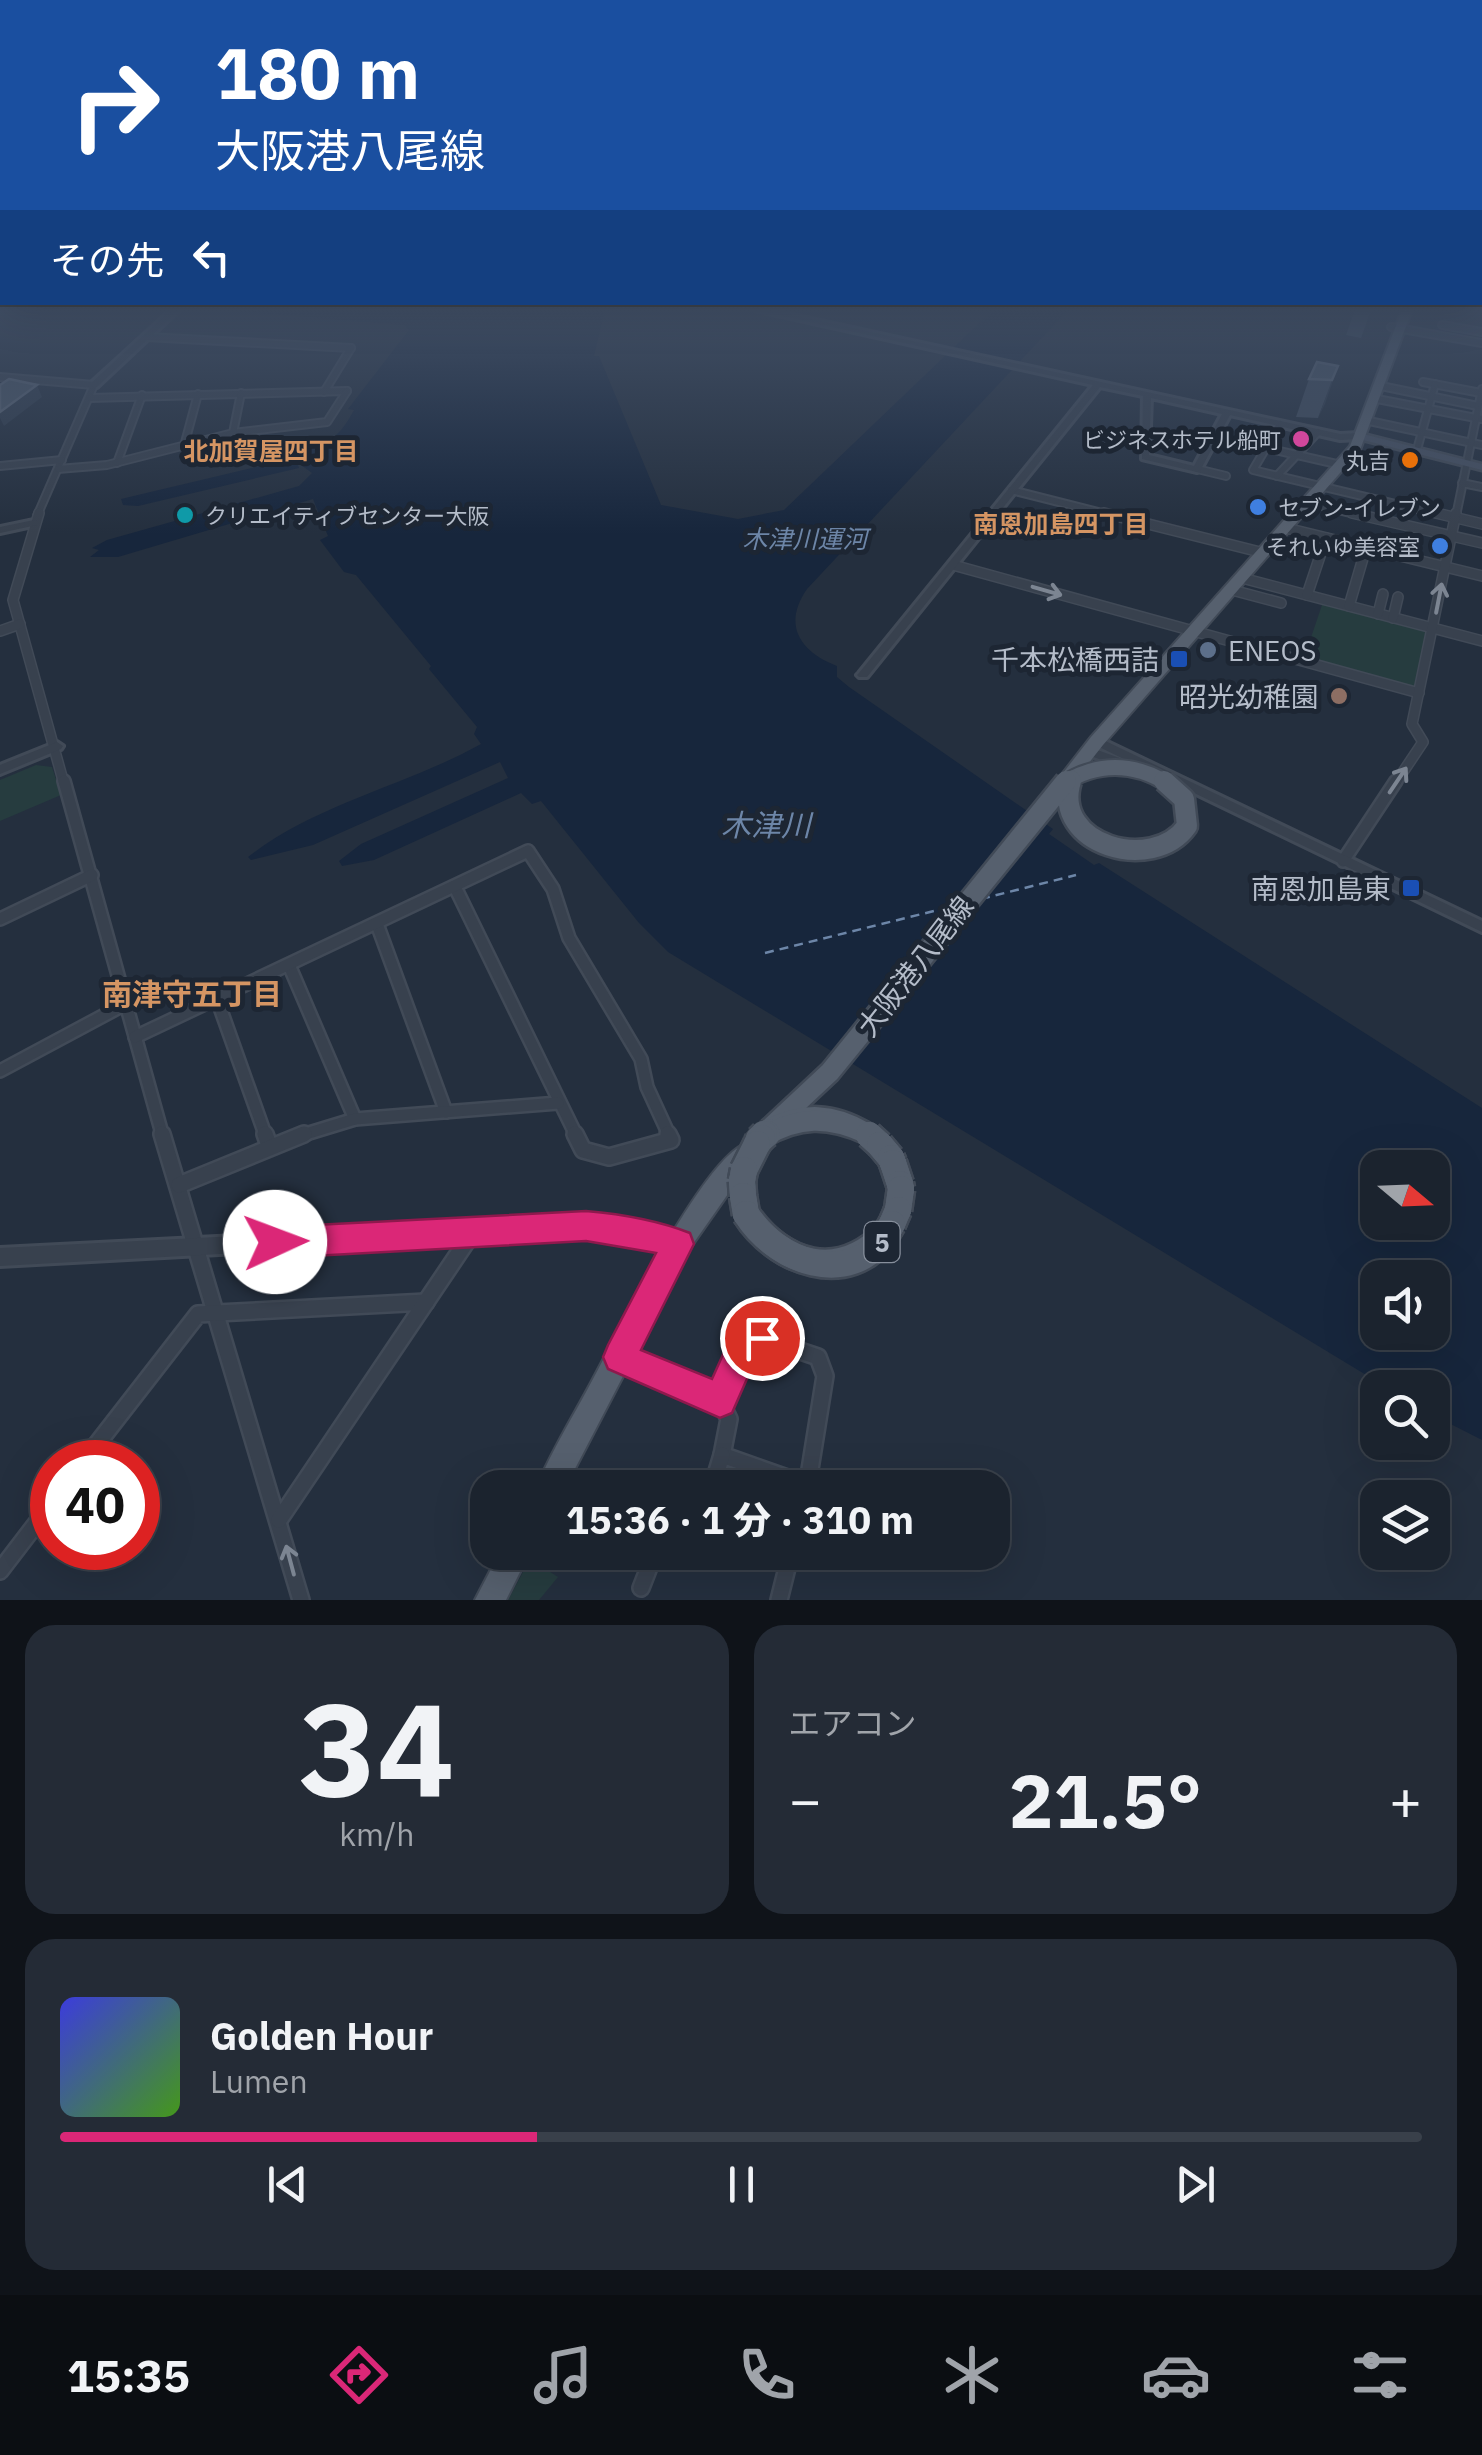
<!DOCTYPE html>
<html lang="ja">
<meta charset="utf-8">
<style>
:root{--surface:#1b232e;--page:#242b36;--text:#f1f3f6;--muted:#a0a4aa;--line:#39404a;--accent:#db2777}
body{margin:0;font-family:"IBM Plex Sans","Noto Sans JP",sans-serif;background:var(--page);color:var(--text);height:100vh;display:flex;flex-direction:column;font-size:38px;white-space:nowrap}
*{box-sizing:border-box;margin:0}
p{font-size:32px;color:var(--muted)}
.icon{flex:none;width:55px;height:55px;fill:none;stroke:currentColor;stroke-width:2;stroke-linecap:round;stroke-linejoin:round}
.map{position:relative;height:1600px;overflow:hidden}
.side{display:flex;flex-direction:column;gap:25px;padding:25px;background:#0f1319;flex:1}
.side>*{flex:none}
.banner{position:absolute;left:0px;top:0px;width:1482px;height:305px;box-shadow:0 10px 40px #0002,0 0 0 2px var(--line);background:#1a4fa0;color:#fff;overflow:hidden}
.needle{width:65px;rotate:109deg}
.controls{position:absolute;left:1360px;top:1150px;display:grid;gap:20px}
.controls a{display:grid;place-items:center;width:90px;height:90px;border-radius:20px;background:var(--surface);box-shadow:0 10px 40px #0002,0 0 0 2px var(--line);font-size:50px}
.speed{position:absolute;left:30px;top:1440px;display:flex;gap:20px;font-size:50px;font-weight:700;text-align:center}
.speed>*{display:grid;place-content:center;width:130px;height:130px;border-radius:50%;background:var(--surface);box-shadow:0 10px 40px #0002,0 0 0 2px var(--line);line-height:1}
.speed .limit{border:15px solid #d22;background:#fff;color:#111}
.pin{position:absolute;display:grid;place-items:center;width:85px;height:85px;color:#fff;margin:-42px;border:5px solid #fff;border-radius:50%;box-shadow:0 2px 10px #0007}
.me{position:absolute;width:110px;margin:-55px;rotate:88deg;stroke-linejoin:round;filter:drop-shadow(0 0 8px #0008)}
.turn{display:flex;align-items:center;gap:35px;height:210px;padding:0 50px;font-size:45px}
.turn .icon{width:130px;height:130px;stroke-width:2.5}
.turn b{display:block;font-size:70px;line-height:85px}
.then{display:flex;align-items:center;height:95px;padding:0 50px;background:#0003;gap:20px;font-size:38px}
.big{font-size:75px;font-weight:800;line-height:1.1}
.side .card{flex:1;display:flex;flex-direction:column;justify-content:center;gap:15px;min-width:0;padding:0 35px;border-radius:30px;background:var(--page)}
.side .dial{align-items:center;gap:0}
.dial b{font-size:130px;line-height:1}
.song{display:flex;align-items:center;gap:30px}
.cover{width:120px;height:120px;border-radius:15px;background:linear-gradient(135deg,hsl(240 70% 55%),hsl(100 70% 35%))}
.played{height:10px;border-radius:5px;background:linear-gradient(90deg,var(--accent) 35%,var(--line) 35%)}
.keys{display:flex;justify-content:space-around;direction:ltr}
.heat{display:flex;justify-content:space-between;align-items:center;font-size:55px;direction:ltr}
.side .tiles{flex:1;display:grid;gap:25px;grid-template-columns:1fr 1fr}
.card:last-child{grid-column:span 2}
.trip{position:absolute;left:470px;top:1470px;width:540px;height:100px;border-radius:30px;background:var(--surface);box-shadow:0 10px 40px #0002,0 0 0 2px var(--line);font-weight:800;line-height:100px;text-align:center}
.dock{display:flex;height:160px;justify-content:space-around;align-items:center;background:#0b0e12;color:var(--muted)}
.dock .icon{width:70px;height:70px}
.dock .current{color:var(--accent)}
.dock b{font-size:45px;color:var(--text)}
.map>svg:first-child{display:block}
.green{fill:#263c3f}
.water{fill:#17263c;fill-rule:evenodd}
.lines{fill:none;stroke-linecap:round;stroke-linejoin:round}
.ferry{stroke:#6d86a8;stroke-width:2.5;stroke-dasharray:9 6;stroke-linecap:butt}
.minor-far3-casing{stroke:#414a57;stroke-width:10}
.minor-far2-casing{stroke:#414a57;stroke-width:12}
.minor-far1-casing{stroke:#414a57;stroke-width:16}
.minor-casing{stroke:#414a57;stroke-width:20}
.tertiary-casing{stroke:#414a57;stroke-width:6}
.secondary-casing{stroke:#414a57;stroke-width:5}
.primary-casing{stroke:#414a57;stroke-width:4}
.minor-far3{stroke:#38414e;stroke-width:6}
.minor-far2{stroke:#38414e;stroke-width:9}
.minor-far1{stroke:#38414e;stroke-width:11}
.minor{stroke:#38414e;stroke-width:15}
.tertiary{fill:#38414e;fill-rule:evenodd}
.secondary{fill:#465061;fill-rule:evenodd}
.primary{fill:#56606e;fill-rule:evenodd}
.primary-bridge-far2-casing{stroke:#414a57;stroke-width:19;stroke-linecap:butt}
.primary-bridge-far1-casing{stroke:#414a57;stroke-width:25;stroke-linecap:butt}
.primary-bridge-casing{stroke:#414a57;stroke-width:31;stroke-linecap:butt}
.primary-bridge-far2{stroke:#56606e;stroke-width:15}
.primary-bridge-far1{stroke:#56606e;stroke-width:20}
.primary-bridge{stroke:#56606e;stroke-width:26}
.wall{fill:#3f4b5c}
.shaded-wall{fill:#2f3b4b}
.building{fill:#4b5868;stroke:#5c6777;stroke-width:2.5}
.oneway{stroke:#7c8592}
.route{fill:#db2777;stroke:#8e194d;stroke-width:2.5}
.hotel-dot{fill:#d1479c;stroke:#1d2633;stroke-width:4}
.food-dot{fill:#e8710a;stroke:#1d2633;stroke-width:4}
.shop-dot{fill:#3f7fe0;stroke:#1d2633;stroke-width:4}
.culture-dot{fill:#0f9aa8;stroke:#1d2633;stroke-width:4}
.service-dot{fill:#5c6f8a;stroke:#1d2633;stroke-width:4}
.transit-dot{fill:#1a4fb4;stroke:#1d2633;stroke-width:4}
.education-dot{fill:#8d6e63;stroke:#1d2633;stroke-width:4}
.labels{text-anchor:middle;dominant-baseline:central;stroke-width:10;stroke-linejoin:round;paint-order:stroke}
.far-poi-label{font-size:22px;fill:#b4bcc9;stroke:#1d2633;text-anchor:end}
.far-neighbourhood-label{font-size:25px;font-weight:bold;fill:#d59563;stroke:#1d2633}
.far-water-label{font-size:25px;font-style:italic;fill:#6d86a8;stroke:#1d2633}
.shield{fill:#1d2633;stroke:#878f9c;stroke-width:2.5}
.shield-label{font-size:25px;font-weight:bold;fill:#b4bcc9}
.poi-label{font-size:28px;fill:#b4bcc9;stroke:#1d2633;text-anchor:end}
.street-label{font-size:28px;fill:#b4bcc9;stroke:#1d2633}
.water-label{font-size:30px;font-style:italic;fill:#6d86a8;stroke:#1d2633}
.neighbourhood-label{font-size:30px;font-weight:bold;fill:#d59563;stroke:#1d2633}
</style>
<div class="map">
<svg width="1482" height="1600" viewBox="0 0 1482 1600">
<rect width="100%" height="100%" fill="#242f3e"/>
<!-- green -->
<g class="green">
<path d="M1323,602L1428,631L1415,689L1304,658Z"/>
<path d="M36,765L52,767L61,795L0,821V780Z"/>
<path d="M530,1559L558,1577L539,1600H508Z"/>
</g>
<!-- water -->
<path class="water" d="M221,310H605L594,356H599L661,505L738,519L784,510L993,310H1068L807,589C782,625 800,652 837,666V677L849,687L1053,829L1049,834L1094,865L1099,863L1482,1108V1440L1433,1415L1432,1388L1386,1387L668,952L639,923L541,801L532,804L521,793L374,860L342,866L339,861L361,844L508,778L500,762L313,845L251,860L248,857C317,803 406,786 481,744L474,734L477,727L429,669L431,666L356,575L344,572L320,540L328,536L313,499L118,557H90L99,550L92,548L107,540L299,486L312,473L297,462L299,468L138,506L123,505L121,499L294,458L298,450C330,443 339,438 354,410L348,409L409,330L404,325ZM1378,1168H1432V1222H1378ZM1378,1278H1432V1332H1378Z"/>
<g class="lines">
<!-- ferry -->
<g class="ferry">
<path d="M981,899L1076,875"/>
<path d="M765,953L954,906"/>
</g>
<!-- minor-far3 casing -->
<g class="minor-far3-casing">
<g id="minor-far3">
<path d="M1442,325L1482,332"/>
<path d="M1391,327L1482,343"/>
<path d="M147,337L351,348"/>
<path d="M0,377L94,385L37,516"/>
<path d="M1423,382L1481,393"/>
<path d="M1381,386L1478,406"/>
<path d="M324,392L351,348"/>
<path d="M90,398L347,391"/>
<path d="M1377,399L1481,419"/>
<path d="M1369,421L1482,445"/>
<path d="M1280,424L1253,470L1446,516"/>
<path d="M233,433L327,422L347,391"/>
<path d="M184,446L198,394"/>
<path d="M1418,446L1435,384"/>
<path d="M1266,448L1341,465"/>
<path d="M117,463L142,395"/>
<path d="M0,466L62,460"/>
<path d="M58,469L107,465L233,433L241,393"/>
<path d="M1197,469L1226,476"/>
<path d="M1277,476L1318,432"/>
<path d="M1462,483L1482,487"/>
<path d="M1011,490L1114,516"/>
<path d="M1308,503L1363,516"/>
<path d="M1456,516L1482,389"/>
</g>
</g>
<!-- minor-far2 casing -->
<g class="minor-far2-casing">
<g id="minor-far2">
<path d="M39,513L13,600L64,784"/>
<path d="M1104,513L1264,553"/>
<path d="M1352,513L1482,543"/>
<path d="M1436,513L1482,524"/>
<path d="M1286,528L1482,576"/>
<path d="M953,565L1419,693"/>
<path d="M1242,578L1482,641"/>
<path d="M1232,590L1281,603"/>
<path d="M1307,595L1326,538"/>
<path d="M1349,606L1366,548"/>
<path d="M1378,614L1383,594"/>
<path d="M1393,618L1398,597"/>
<path d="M0,631L20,624"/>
<path d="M1395,784L1423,742L1412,724L1456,513"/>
</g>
</g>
<!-- minor-far1 casing -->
<g class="minor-far1-casing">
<g id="minor-far1">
<path d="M64,781L163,1137"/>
<path d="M1343,861L1396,781"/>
<path d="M455,887L577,1137"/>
<path d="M0,919L92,875"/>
<path d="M377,924L446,1112"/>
<path d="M289,965L355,1119"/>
<path d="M217,999L266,1137"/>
<path d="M135,1037L528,851L553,889L569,938L641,1059L647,1087L670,1137"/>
<path d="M0,1071L127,1003"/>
<path d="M296,1137L355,1119L558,1103"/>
</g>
</g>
<!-- minor casing -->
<g class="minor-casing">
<g id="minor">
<path d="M162,1134L301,1600"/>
<path d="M265,1134L269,1145"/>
<path d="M575,1134L583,1150L609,1157L671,1140L668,1134"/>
<path d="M179,1185L304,1134"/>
<path d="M620,1358L720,1400L750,1340L762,1338L818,1357L825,1376L807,1488"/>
<path d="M720,1400L729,1419L722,1455L807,1485"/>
<path d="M83,1462L198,1314L426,1302"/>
<path d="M712,1488L722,1455"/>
<path d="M279,1520L471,1235"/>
<path d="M681,1552H691"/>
<path d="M0,1571L52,1503"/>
<path d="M641,1588L655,1552"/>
<path d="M779,1600L791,1552"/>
</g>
</g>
<!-- tertiary casing -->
<g class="tertiary-casing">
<g id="tertiary">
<path d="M171,310H179L97,387H91V383Z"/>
<path d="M755,310H770L1340,434L1359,433L1363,436L1359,439L1340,440L1230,415L1201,469L1197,472L1142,459L1143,396L1100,387L867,677H859L857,675L859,673L1093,385ZM1151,398L1222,414L1194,466L1149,455Z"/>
<path d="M34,520L37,521V525L0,533V527Z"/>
<path d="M1097,737L1482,921V932L1132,763L1133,765L1131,768L1127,769L1085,754L1083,751L1085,748L1089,747L1128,761L1093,744L1091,741L1093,738Z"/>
<path d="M57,742L63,746L61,749L0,774V765Z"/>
<path d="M586,1218L622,1221L679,1235L685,1237L688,1243L685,1249L679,1251L622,1237L586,1234L0,1266V1248Z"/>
</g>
</g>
<!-- secondary casing -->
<g class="secondary-casing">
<path id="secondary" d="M1359,433L1482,464V470L1355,438L1354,436Z"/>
</g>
<!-- primary casing -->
<g class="primary-casing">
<g id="primary">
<path d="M1402,310H1412L1360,450L1103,745L1077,778L1072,792H1060L1057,788L1063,773L1091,737L1350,446Z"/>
<path d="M745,1144L753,1147L756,1154L688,1251L565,1488H536C552,1450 574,1415 593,1379C618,1333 702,1160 745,1144Z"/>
<path d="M500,1552H530L506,1600H475Z"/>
</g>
</g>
<!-- minor-far3 -->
<use href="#minor-far3" class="minor-far3"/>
<!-- minor-far2 -->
<use href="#minor-far2" class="minor-far2"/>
<!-- minor-far1 -->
<use href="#minor-far1" class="minor-far1"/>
<!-- minor -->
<use href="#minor" class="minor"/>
<!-- tertiary -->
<use href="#tertiary" class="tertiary"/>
<!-- secondary -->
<use href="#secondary" class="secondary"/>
<!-- primary -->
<use href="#primary" class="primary"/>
<!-- primary-bridge-far2 casing -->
<g class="primary-bridge-far2-casing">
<g id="primary-bridge-far2">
<path d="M1063,784C1096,762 1134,762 1168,784"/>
<path d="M1070,784L1072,778"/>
</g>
</g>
<!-- primary-bridge-far1 casing -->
<g class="primary-bridge-far1-casing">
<g id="primary-bridge-far1">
<path d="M1071,781C1051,845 1153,874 1187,826L1184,799L1164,781"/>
<path d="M769,1129L830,1072L1066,781"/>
<path d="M769,1129C803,1112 833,1113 866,1133"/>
<path d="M764,1134L769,1129"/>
<path d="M764,1134L769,1129"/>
<path d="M761,1137L764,1134"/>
<path d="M763,1137C799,1116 828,1116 866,1133"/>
</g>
</g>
<!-- primary-bridge casing -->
<g class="primary-bridge-casing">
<g id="primary-bridge">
<path d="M869,1135L880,1145"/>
<path d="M869,1135L880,1145"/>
<path d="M762,1138L764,1134"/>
<path d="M762,1138L767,1134"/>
<path d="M759,1139L764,1134"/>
<path d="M757,1144L759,1139"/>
<path d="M757,1144L762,1138"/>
<path d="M880,1145L891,1158"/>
<path d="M880,1145L891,1158"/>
<path d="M891,1158L893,1163"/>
<path d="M891,1158L893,1163"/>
<path d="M893,1163L900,1184"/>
<path d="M893,1163L900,1184"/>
<path d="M744,1170L757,1144"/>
<path d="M744,1170L757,1144"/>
<path d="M742,1181L743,1196"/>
<path d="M742,1181L743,1196"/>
<path d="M742,1181L744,1170"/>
<path d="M742,1181L744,1170"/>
<path d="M900,1184L901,1189"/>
<path d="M900,1184L901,1189"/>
<path d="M743,1196L746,1214"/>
<path d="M743,1196L746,1214"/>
<path d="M898,1210L901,1189"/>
<path d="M898,1210L901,1189"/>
<path d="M746,1214C783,1266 838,1282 886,1234"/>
<path d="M746,1214C775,1261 850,1290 886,1234"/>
<path d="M892,1224L898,1210"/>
<path d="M892,1224L898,1210"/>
<path d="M886,1234L892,1224"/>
<path d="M886,1234L892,1224"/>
</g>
</g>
<!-- primary-bridge-far2 -->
<use href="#primary-bridge-far2" class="primary-bridge-far2"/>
<!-- primary-bridge-far1 -->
<use href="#primary-bridge-far1" class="primary-bridge-far1"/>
<!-- primary-bridge -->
<use href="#primary-bridge" class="primary-bridge"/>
</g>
<!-- wall -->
<g class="wall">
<path d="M1355,310H1371L1361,338L1346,335Z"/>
<path d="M1338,366L1318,418L1296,417L1309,379Z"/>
</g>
<!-- shaded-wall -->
<g class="shaded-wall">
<path d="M1338,366L1325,404L1318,418L1332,380Z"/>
<path d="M37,385L42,397L4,426L0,418V412Z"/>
</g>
<!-- building -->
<g class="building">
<path d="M1317,362L1338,366L1332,380L1309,379Z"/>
<path d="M9,379L37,385L0,412V385Z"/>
</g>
<!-- one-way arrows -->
<defs><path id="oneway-shaft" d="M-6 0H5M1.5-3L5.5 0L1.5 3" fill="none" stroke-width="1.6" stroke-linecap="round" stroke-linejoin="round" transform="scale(2.5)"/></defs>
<g class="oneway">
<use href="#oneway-shaft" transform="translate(1047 591) rotate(16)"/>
<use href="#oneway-shaft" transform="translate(1439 598) rotate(-79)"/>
<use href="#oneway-shaft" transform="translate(1398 780) rotate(-56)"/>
<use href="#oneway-shaft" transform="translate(290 1560) rotate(-105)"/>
</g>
<!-- sky -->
<linearGradient id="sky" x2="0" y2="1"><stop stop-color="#141a22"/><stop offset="0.58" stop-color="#3f4d63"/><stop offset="1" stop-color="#3f4d63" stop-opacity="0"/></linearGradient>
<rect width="1482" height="534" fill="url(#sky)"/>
<!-- route -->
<path class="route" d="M586,1211C621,1214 657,1220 690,1233L694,1244L641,1350L712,1379L734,1330L762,1321L774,1326L779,1338L774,1350L757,1356L732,1413L720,1418L608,1369L603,1357L608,1345L656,1253L586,1241L275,1258L264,1253L259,1242L264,1231L275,1227Z"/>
<!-- markers -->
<circle class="hotel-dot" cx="1301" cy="439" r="10"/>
<circle class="food-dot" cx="1410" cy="460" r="10"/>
<g class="shop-dot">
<circle cx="1258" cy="507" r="10"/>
<circle cx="1440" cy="546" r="10"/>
</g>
<circle class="culture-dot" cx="185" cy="515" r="10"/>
<circle class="service-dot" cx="1208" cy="650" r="10"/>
<g class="transit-dot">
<rect x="1169" y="649" width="20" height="20" rx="5"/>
<rect x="1401" y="878" width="20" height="20" rx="5"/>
</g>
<circle class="education-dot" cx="1339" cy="696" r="10"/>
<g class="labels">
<!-- far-poi labels -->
<g class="far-poi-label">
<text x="1281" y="439">ビジネスホテル船町</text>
<text x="1390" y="460">丸吉</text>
<text x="1278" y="507" text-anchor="start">セブン-イレブン</text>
<text x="205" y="515" text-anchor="start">クリエイティブセンター大阪</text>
<text x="1420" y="546">それいゆ美容室</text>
</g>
<!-- far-neighbourhood labels -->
<g class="far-neighbourhood-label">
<text x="271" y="450">北加賀屋四丁目</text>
<text x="1061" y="523">南恩加島四丁目</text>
</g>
<!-- far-water labels -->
<g class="far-water-label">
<text x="805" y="538">木津川運河</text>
</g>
<!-- shield labels -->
<rect class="shield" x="864.5" y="1222" width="35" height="40" rx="8"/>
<g class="shield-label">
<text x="882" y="1242">5</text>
</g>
<!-- poi labels -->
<g class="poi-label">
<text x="1228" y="650" text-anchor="start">ENEOS</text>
<text x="1159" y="659">千本松橋西詰</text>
<text x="1319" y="696">昭光幼稚園</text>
<text x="1391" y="888">南恩加島東</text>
</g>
<!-- street labels -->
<g class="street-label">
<text transform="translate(915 966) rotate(-52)">大阪港八尾線</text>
</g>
<!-- water labels -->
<g class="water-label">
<text x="766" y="824">木津川</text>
</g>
<!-- neighbourhood labels -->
<g class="neighbourhood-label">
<text x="192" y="993">南津守五丁目</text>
</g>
</g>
</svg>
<div class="controls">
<a><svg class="needle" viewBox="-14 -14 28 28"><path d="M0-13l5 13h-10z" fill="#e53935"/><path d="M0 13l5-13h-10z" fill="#a0a4aa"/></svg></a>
<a><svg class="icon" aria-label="sound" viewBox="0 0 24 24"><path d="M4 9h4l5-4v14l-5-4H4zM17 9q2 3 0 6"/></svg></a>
<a><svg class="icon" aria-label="search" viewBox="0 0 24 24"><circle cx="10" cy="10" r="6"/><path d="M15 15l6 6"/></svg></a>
<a><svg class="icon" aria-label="layers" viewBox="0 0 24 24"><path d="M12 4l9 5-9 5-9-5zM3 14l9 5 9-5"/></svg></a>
</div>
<div class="speed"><div class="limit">40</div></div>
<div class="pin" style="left:762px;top:1338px;background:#d93025"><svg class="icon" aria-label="arrive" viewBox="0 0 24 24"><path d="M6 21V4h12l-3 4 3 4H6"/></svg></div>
<svg class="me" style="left:275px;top:1242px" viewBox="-20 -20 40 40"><circle r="19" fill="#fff"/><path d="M0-13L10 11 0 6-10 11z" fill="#db2777"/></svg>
<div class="trip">15:36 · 1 分 · 310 m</div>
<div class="banner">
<div class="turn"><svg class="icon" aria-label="right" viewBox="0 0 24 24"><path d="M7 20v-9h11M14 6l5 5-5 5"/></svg><div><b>180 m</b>大阪港八尾線</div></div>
<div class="then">その先<svg class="icon" aria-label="left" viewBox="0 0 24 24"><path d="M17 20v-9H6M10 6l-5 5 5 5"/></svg></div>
</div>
</div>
<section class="side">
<div class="tiles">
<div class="card dial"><b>34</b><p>km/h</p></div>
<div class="card"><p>エアコン</p>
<div class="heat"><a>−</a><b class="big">21.5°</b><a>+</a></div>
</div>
<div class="card">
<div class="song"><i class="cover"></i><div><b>Golden Hour</b><p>Lumen</p></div></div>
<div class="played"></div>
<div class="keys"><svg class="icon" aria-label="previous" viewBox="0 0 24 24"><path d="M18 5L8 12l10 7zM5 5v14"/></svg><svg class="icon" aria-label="pause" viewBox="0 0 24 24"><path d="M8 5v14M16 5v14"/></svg><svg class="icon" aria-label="next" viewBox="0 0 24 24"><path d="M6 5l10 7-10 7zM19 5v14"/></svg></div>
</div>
</div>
</section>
<nav class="dock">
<b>15:35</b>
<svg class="icon current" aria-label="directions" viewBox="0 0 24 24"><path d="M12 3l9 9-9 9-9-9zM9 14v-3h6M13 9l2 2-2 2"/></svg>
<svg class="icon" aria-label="music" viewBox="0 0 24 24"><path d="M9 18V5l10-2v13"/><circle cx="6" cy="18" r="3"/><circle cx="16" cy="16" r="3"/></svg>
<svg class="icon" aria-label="phone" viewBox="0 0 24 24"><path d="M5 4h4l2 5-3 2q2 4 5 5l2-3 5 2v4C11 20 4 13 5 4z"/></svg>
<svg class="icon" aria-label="climate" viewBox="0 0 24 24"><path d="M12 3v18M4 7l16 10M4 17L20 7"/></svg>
<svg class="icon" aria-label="car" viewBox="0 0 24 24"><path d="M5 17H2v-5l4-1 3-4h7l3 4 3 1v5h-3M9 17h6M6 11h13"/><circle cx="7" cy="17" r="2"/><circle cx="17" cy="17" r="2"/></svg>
<svg class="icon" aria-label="filters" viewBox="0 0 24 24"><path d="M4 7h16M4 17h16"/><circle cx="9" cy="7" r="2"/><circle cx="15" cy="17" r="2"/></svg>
</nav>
